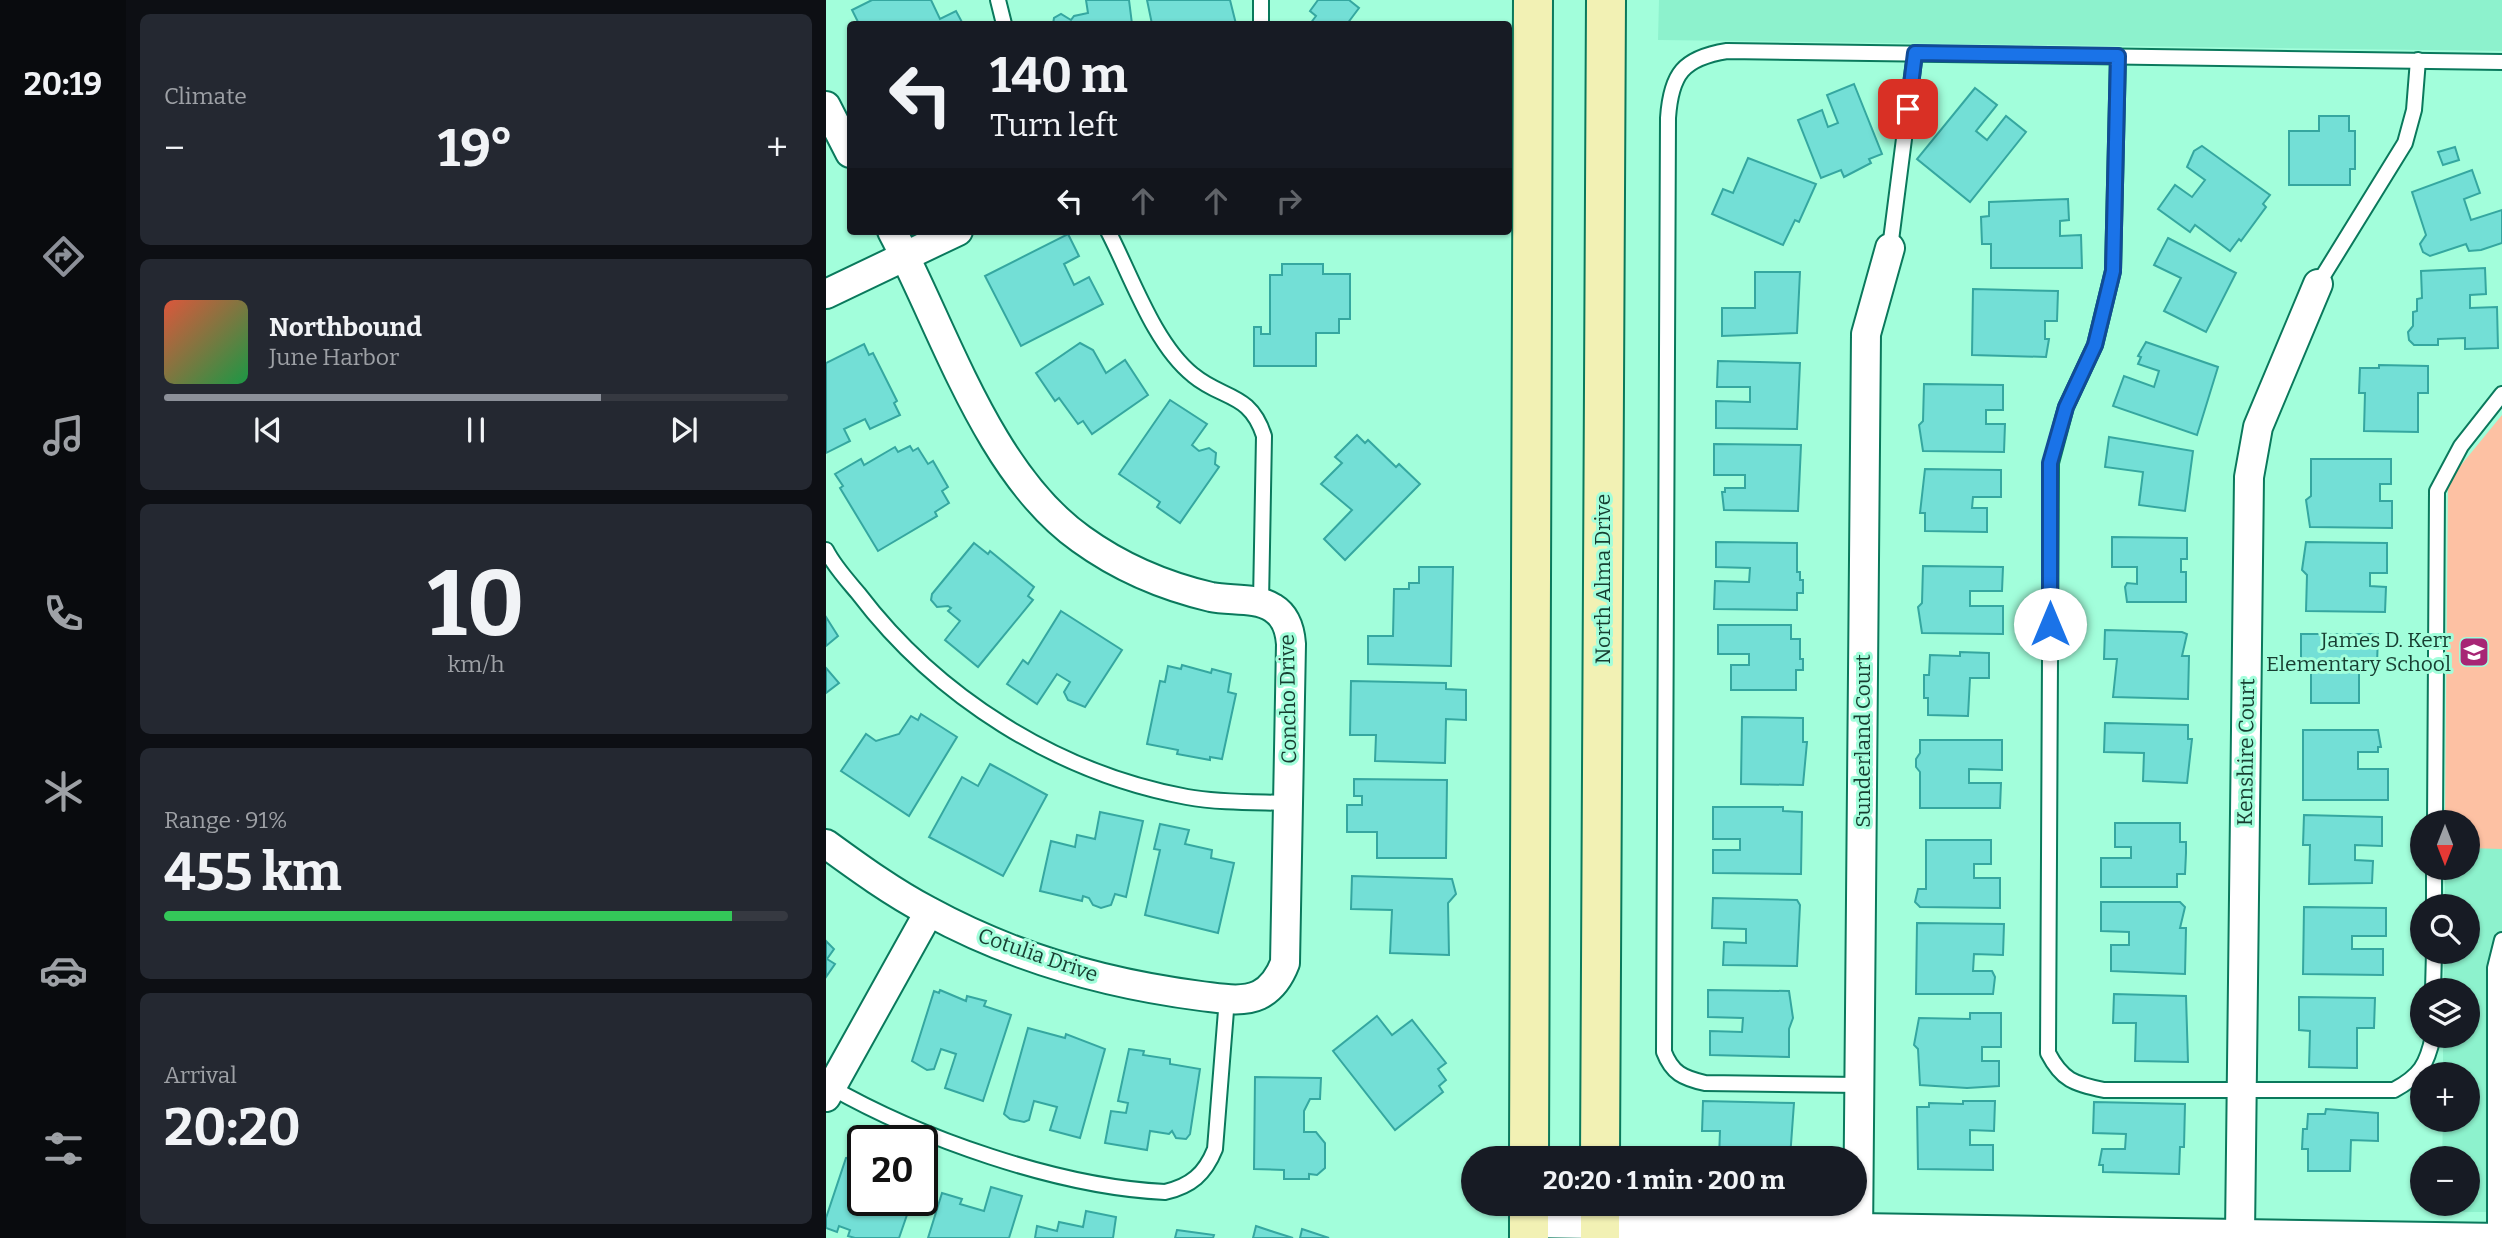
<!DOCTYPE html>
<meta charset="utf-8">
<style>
:root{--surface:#171b24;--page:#242831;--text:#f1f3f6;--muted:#9ea1a6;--line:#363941;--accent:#8c9099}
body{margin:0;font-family:Bitter,serif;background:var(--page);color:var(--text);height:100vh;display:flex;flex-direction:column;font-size:26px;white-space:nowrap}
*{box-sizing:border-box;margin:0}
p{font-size:23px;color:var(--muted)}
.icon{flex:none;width:38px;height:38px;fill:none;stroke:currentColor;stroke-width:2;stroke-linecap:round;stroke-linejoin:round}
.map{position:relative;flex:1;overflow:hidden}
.details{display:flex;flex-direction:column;gap:14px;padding:14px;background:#0d0f14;width:700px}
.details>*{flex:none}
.hud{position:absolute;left:21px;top:21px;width:665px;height:214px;border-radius:7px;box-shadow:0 2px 5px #0004;background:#171b24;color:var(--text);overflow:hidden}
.needle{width:46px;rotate:180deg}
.controls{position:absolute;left:1584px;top:810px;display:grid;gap:14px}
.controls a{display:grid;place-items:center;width:70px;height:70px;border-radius:50%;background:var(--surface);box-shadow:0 2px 5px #0004;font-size:35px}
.speed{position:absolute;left:21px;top:1125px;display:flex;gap:14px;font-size:35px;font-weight:700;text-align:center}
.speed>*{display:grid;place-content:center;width:91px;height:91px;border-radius:50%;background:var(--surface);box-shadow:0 2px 5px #0004;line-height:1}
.speed .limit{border:4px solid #111;border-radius:10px;background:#fff;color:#111}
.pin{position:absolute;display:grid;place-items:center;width:60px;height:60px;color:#fff;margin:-30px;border-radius:14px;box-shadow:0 4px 10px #0006}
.me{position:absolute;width:77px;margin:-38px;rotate:0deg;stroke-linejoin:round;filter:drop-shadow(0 0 5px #0008)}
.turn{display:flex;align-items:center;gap:24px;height:147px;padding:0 28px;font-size:32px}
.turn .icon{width:91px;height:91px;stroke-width:2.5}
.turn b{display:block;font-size:49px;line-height:60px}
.lanes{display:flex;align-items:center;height:66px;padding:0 28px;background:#0003;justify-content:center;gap:35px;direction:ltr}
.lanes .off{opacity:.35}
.big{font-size:52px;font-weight:700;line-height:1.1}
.details .tile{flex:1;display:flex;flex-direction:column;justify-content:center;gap:10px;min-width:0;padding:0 24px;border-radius:10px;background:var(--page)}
.details .dial{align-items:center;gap:0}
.dial b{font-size:91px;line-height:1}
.song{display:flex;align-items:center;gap:21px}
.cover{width:84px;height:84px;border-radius:10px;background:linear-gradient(135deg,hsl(10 70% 55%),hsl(140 70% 35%))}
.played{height:7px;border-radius:4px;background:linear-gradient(90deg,var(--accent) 70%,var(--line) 70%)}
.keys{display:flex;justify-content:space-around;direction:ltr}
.heat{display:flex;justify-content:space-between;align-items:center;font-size:38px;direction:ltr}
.charge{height:10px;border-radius:5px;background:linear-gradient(90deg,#34c759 91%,var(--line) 0)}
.trip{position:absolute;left:635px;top:1146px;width:406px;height:70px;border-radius:35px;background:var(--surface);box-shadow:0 2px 5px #0004;font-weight:700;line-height:70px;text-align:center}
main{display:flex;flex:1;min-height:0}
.tab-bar{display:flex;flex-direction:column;width:126px;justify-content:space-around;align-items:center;background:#090b0e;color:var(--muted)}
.tab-bar .icon{width:49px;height:49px}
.tab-bar .selected{color:var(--accent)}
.tab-bar b{font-size:32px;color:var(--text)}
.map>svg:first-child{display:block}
.built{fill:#8df2cd}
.green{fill:#fdc1a3}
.building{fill:#73dfd6;stroke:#35a7a0;stroke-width:2}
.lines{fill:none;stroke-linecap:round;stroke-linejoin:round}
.service-casing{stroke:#0a795c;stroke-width:18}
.minor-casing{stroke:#0a795c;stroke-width:32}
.secondary-casing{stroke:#0a795c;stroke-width:42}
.service{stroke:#fff;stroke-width:14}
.minor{stroke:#fff;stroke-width:28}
.secondary{stroke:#f2f1b4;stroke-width:38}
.route-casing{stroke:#114b97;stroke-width:18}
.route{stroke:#1a73e8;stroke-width:12}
.labels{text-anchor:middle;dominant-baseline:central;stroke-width:6;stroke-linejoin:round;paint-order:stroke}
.street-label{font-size:21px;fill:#173e31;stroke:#a2fedb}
.poi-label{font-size:21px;fill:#173e31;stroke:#a2fedb;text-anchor:end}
</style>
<main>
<nav class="tab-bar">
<b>20:19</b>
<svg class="icon selected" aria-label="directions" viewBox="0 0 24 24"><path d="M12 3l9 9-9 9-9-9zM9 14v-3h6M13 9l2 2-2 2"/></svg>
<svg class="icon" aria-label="music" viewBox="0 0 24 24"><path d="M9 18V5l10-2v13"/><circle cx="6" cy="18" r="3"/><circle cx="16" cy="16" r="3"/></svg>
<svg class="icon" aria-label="phone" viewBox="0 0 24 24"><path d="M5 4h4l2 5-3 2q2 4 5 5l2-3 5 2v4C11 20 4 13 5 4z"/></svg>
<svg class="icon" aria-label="climate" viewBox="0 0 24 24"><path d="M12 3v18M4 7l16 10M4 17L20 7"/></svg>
<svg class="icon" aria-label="car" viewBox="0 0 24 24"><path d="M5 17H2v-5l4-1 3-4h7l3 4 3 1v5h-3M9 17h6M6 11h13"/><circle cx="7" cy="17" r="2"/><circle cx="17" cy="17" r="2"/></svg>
<svg class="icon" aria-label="filters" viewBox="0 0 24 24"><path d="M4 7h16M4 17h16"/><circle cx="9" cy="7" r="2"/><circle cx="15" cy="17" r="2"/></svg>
</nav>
<section class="details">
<div class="tile"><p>Climate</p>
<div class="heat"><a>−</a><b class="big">19°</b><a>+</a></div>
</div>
<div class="tile">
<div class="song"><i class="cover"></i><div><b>Northbound</b><p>June Harbor</p></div></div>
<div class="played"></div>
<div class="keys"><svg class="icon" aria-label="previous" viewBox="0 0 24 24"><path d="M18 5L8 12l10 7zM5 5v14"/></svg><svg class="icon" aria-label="pause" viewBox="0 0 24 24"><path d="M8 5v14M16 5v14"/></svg><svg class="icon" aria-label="next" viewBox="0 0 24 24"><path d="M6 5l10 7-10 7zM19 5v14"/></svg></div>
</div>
<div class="tile dial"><b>10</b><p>km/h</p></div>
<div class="tile"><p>Range · 91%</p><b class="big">455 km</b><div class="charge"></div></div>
<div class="tile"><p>Arrival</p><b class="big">20:20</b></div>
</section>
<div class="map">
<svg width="1676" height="1238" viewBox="0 0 1676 1238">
<rect width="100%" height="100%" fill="#a2fedb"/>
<!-- built -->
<g class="built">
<path d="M833,0H1676V51L832,40Z"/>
<path d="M1676,415V1212H1616V1204H1642V1158H1616L1617,1120H1642V1074H1617V1036H1642V990H1618V952H1642V906H1619V868H1642V822H1619Z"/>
</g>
<!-- green -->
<path class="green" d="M1676,415V849L1642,848V822H1619L1622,481Z"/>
<!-- building -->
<g class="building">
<path d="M46,0H105L114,19L130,11L137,24H33L26,10Z"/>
<path d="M260,0H303L306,24H227L228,18L235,14L245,20L248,16L262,13Z"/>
<path d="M321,0H404L410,24H326Z"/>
<path d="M492,0H523L533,8L521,24H484L490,16L484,11Z"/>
<path d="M1028,84L1056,154L1043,159L1045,163L1018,177L1015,170L995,178L972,120L996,110L1002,127L1012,123L1001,95Z"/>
<path d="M1149,88L1171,105L1150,131L1161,140L1180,116L1200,132L1144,202L1091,159Z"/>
<path d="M1493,116H1523V131H1529V169H1524V185H1463V131H1493Z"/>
<path d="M1376,146L1444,195L1437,204L1440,207L1415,241L1413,239L1404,251L1369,225L1364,232L1332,209L1349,185L1366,197L1379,180L1361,167L1368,151Z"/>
<path d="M1629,147L1633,160L1617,165L1612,152Z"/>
<path d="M922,158L990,184L973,222L969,220L957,245L886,214L897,189L907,193Z"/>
<path d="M1646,170L1654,193L1638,199L1645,220L1676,210V243L1655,250L1643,251L1640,244L1604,256L1597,252L1594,244L1600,235L1586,192Z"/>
<path d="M1242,199L1243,220L1234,221V236L1255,235L1256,268H1165V244H1156L1155,217L1163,216V202Z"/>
<path d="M242,234L253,256L238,264L248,285L263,277L277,304L195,346L159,276Z"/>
<path d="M1342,238L1410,273L1380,332L1338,311L1355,278L1328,265Z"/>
<path d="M456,264H497V274H524V319H513V333H490V366H428V327H435V334H444V275H456Z"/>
<path d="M1659,268L1660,294L1644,295V308L1671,307L1672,348L1639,349V338L1612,339V345H1588L1583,340L1582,332L1587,326V312L1591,311V299L1596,298L1595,271Z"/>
<path d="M929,272H974L971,333L896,336V308H929Z"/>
<path d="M1147,289L1232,291L1231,321H1219V339H1223L1220,357L1146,355Z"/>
<path d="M1320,342L1392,367L1371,435L1287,406L1298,376L1328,387L1333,371L1312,364L1315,357L1312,356Z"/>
<path d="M254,343L267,350L280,373L299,360L322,395L266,434L257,421L252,424L233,398L229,401L210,373Z"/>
<path d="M38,344L43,355L47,353L71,401L68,403L74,415L44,429L39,419L18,429L24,441L0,453V363Z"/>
<path d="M892,361L974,363L971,429L890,428V401L924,402V387H891Z"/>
<path d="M1553,365L1602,366V393H1592V432L1538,431L1539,393H1533L1534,368H1553Z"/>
<path d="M1098,384L1177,385V410H1160V424H1179L1178,452L1097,451L1093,425L1097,421Z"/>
<path d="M344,400L381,424L366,445L373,451L383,448L390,453L389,464L393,467L354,523L331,507L334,502L293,474Z"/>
<path d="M531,435L539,443L542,440L570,467L573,464L594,484L519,560L498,539L526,510L495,484L516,463L509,457Z"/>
<path d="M1283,437L1367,451L1359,511L1313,505L1317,472L1279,467Z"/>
<path d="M888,444L975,445L972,511L898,510L896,492H899V488H919V475H888Z"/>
<path d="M84,446L87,451L92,448L102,464L107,461L122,487L116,491L123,503L109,512L111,516L52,551L14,488L17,486L9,474L35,459L38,465L69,447L72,452Z"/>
<path d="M1485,459H1565V484H1554V501H1566V528L1484,527L1480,500L1485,496Z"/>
<path d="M1099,469L1175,470V497H1147L1146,508H1161V532L1099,531V513H1094Z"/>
<path d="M1286,537L1361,538V559H1355V572H1360V602H1301L1299,587L1301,583L1311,584V567H1286Z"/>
<path d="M890,542L971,543V572H974V580H977V593H971V610L888,609L889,581L923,582L924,568L890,567Z"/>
<path d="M1480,542L1561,543V573H1544V586L1560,587L1559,612L1480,611L1481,575L1476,570Z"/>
<path d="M148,543L162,554L164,551L208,587L202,596L207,600L152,667L119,640L134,621L122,611L125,608L122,606L111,607L105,600L106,594Z"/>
<path d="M1097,566L1177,567L1176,591H1144V606H1177V634L1096,633L1092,607L1096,603Z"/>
<path d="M593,567H627L625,666L542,664V636H567L568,589H583V583H593Z"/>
<path d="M235,611L296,650L259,707L242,700L238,692L244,682L231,674L211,704L181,684L197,660L202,664Z"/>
<path d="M0,617L12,636L0,646Z"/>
<path d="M892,625H965V639H974V659H977V670H970V690H905V665H923V654H892Z"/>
<path d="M1279,630L1356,632L1361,634L1356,656H1363L1362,699L1287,697L1291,659H1278Z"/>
<path d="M1475,634H1552L1551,665H1533V703H1485V667H1475Z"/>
<path d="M1134,652L1163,653V678H1144L1142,716L1102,715V698H1098V675H1103L1104,655L1134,656Z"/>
<path d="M356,665L385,673L386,669L405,674L402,692L410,694L396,759L384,757V760L351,754L352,750L321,744L334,681L339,682L342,666L355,669Z"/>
<path d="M0,668L13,683L0,693Z"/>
<path d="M525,681L620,683V689L640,690V720L620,719L619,763L549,761L550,735H524Z"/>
<path d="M95,714L131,737L83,816L15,771L40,734L50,741L73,734L85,716L92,720Z"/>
<path d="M916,717L977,718V742H981L977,785L915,784Z"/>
<path d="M1279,723L1362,725V739H1366L1361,783L1317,781L1318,753L1278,752Z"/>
<path d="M1477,730H1552L1555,747H1552V752H1532V769H1562V800H1477Z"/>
<path d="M1094,740H1176V770L1143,769V783H1175L1174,808H1094V772L1090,767V759L1094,753Z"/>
<path d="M164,764L221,795L177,876L103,837L136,777L152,786Z"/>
<path d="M528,779L621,780L620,858H551V832H521V805H536V796H528Z"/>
<path d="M887,807H957V811L976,812L975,874L887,873V850H914V839H887Z"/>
<path d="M274,812L317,821L300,897L289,894L285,905L275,908L267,905L263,898L257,896L256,901L214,891L225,841L249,847L251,835L269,839Z"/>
<path d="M1478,815L1556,817V846L1529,845V860L1547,861L1546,883L1483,884L1484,845H1477Z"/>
<path d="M1289,823H1354V842H1360V853L1359,874H1351V887H1275V858H1305V847H1289Z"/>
<path d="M334,824L363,830L359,844L386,850L385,858L408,863L392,933L319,915L334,850L328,849Z"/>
<path d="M1100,840H1165V864H1148V878H1174V908L1094,907L1089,902L1092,889H1100Z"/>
<path d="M526,876L626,879L630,894L622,903L623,955L564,953L566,910L525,909Z"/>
<path d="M887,898L971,900L974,905L971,966L897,965L898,942L920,943V929L886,928Z"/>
<path d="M1275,902H1354L1359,907L1354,928H1360L1359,974L1285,971V945H1303V932L1275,931Z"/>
<path d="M1478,907L1560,908V936H1526V949H1557V975L1477,974Z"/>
<path d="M1091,923L1178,924L1177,955L1148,954L1147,971H1166L1169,977L1167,994H1090Z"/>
<path d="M0,941L8,949L1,959L9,964L0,977Z"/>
<path d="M114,990L140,1001L141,996L160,1001L158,1006L185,1015L157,1101L119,1088L130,1054L115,1049L108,1069L101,1070L86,1061L108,991L113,993Z"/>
<path d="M882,990L963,991L967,1018L963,1029V1057L884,1055V1031L916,1032L917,1018L882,1017Z"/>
<path d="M1288,994L1360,996L1362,1062L1309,1061L1310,1023H1287Z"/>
<path d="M1473,997L1549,998L1548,1028H1531V1068L1483,1067L1484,1031L1473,1030Z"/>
<path d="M1144,1013H1175V1047H1156V1061H1173V1086L1141,1088L1094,1085L1092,1049L1088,1045L1093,1018L1144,1019Z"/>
<path d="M551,1016L566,1035L586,1020L620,1063L612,1069L620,1080L613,1086L617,1092L569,1130L507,1051Z"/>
<path d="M202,1028L239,1038L240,1034L279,1049L254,1138L224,1130L231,1107L208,1101L203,1120L198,1122L184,1119L178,1114Z"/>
<path d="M303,1049L318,1051L317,1055L344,1059V1064L374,1069L364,1134L360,1139L350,1138L346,1131L343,1134L324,1131L321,1150L279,1143L285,1111L300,1113L302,1103L292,1101Z"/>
<path d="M429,1077L495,1078L494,1099H484L478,1111V1132H490L499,1143V1168L491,1175L483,1174V1179H458V1170L428,1169Z"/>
<path d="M877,1101L968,1103L964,1158H893L894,1131H876Z"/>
<path d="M1137,1101H1169L1168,1131L1144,1130V1145H1167V1170L1092,1169L1091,1107H1103V1103L1137,1104Z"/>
<path d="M1268,1102L1359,1104L1358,1147H1354L1353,1174L1277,1172V1165H1273L1276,1149H1299L1300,1134L1267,1133Z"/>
<path d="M1500,1109L1552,1113V1141L1525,1140L1524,1171H1482V1149H1476L1477,1129H1481L1482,1114H1499Z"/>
<path d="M30,1157L37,1159V1200H91L86,1213L82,1212L73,1238H29L22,1236L24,1230L13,1226L11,1232L0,1228V1218L20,1158Z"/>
<path d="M165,1187L196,1196L183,1238H102L116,1193L136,1199L134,1204L158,1211Z"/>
<path d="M260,1211L290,1217L287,1238H209L211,1226L231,1231L233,1222L257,1227Z"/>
<path d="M430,1226L448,1232L467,1238H427Z"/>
<path d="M476,1229L503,1238H474Z"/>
<path d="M351,1230L388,1235L387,1238H349Z"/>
</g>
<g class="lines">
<!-- service casing -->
<g class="service-casing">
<g id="service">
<path d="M172,0L178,24"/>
<path d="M435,24V0"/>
<path d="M1292,56L1287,271L1269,345L1240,407L1225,463L1222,1053C1236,1080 1248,1084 1278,1090H1568C1594,1076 1601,1065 1607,1036"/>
<path d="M282,231C305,275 328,344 367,375C397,400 424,392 438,436L435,602"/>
<path d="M1064,248L1089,53"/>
<path d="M1492,284L1579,143L1588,110L1592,60"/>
<path d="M0,550C8,566 21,580 32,593C111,697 231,773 361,797C394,803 429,802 462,803"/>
<path d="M1609,822L1611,491L1635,446L1676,394"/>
<path d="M1608,906V868"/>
<path d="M1607,990L1608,952"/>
<path d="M1,1085C93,1138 232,1187 339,1192C365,1186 379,1174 389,1149L401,998"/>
<path d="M1034,1085L879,1083C857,1078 846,1073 838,1052L842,118C845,74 857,58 901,51L1676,62"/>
<path d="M1669,1238V968L1676,940"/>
</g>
</g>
<!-- minor casing -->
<g class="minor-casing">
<g id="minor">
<path d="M0,106L24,153"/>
<path d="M0,294L132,231"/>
<path d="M0,844C33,868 66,892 102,911C186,957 281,984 375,996C393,998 416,1003 433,995C447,988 454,976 459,963L465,644C464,630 460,616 447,608C430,597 404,601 385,597C338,586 295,568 255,539C162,473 119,331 66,231"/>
<path d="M0,1097L103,912"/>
<path d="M703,1223L1676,1238"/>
<path d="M1414,1234L1423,477L1432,427L1492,284"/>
<path d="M1032,1238L1040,334L1064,248"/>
</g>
</g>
<!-- secondary casing -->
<g class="secondary-casing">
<g id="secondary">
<path d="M703,1158L707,0"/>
<path d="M774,1158L780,0"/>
<path d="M703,1238V1204"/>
<path d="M774,1238V1204"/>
</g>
</g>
<!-- service -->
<use href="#service" class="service"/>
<!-- minor -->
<use href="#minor" class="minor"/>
<!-- secondary -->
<use href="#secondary" class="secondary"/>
</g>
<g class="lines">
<!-- route casing -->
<g class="route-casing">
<path id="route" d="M1082,109L1089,53L1292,56L1287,271L1269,345L1240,407L1224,463V624"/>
</g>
<!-- route -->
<use href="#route" class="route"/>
</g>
<!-- icons -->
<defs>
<g id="school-square" transform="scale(1.575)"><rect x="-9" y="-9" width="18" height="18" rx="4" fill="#a72675" stroke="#a2fedb"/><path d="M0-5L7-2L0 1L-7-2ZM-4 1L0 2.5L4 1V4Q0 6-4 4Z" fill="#fff"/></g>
</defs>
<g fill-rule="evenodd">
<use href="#school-square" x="1648" y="652"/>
</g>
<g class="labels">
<!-- street labels -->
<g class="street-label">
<text transform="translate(777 579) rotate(-90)">North Alma Drive</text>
<text transform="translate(462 699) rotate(-91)">Concho Drive</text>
<text transform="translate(1037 741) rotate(-90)">Sunderland Court</text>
<text transform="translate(1420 752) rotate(-89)">Kenshire Court</text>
<text transform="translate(212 955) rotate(19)">Cotulia Drive</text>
</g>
<!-- poi labels -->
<g class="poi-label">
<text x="1625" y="640">James D. Kerr<tspan x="1625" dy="24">Elementary School</tspan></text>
</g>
</g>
</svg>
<div class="controls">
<a><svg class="needle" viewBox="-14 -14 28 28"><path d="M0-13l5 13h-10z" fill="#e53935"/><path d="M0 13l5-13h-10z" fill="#9ea1a6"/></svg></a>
<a><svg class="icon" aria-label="search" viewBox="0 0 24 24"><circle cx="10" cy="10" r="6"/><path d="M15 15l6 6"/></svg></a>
<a><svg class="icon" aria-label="layers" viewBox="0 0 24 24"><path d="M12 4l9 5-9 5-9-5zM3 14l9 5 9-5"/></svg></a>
<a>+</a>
<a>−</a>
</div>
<div class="speed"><div class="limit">20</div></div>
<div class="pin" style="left:1082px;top:109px;background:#d93025"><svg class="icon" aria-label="arrive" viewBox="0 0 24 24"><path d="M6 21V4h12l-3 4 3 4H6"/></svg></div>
<svg class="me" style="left:1224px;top:624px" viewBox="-20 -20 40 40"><circle r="19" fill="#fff"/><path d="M0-13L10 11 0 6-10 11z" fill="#1a73e8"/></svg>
<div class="trip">20:20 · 1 min · 200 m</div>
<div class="hud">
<div class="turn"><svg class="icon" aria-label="left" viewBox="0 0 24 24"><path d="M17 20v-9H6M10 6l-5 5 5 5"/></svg><div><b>140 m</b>Turn left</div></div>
<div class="lanes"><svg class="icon" aria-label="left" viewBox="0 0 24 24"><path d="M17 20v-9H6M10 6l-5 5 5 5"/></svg><svg class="icon off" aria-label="ahead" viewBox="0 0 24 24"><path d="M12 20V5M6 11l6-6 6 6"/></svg><svg class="icon off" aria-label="ahead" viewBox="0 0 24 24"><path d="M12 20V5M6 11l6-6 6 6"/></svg><svg class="icon off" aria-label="right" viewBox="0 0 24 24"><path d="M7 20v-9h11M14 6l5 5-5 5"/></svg></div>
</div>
</div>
</main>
